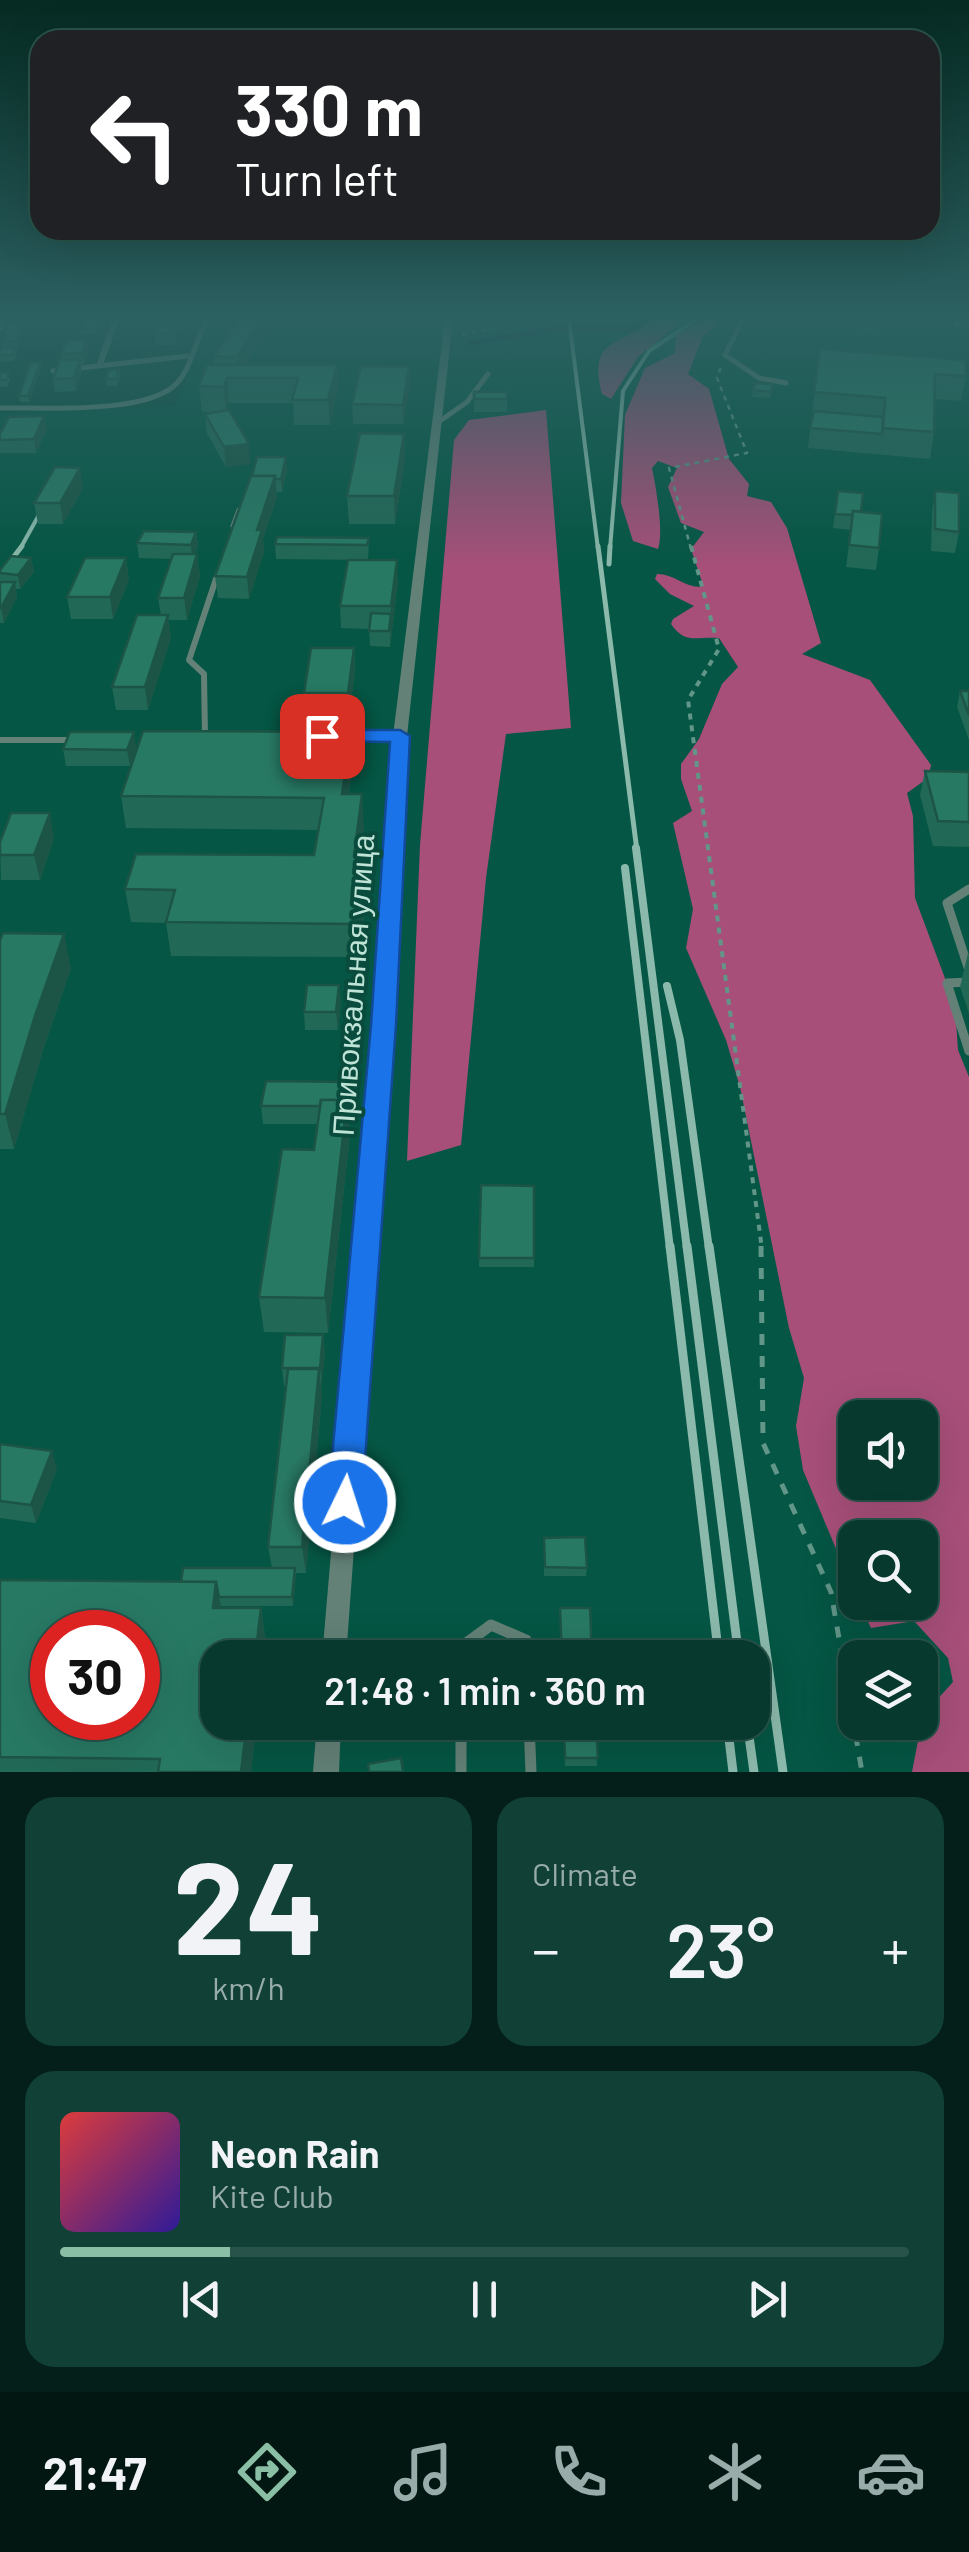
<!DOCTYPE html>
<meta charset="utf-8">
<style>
:root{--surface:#07392e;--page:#104036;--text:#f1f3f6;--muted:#98acaa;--line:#28534a;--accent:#8abfa5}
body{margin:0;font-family:Barlow,sans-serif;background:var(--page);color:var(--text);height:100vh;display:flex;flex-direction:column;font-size:38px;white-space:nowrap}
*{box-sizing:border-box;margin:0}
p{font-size:32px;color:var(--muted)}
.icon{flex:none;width:55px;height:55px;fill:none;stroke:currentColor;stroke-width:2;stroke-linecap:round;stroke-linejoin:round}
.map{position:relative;height:1772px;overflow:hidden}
.side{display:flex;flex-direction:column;gap:25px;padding:25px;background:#041f19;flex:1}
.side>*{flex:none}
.hud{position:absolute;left:30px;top:30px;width:910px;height:210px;border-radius:30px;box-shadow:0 10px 40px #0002,0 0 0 2px var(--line);background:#202124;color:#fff;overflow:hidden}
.controls{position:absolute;left:838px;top:1400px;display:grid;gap:20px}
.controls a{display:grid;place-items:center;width:100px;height:100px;border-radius:20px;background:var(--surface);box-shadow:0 10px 40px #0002,0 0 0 2px var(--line);font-size:50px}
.speed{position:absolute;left:30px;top:1610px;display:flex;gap:20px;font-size:50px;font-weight:700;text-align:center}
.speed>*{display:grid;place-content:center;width:130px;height:130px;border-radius:50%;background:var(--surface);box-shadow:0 10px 40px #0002,0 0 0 2px var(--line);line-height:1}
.speed .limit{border:15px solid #d22;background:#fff;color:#111}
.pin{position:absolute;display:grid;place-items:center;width:85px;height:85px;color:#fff;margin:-42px;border-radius:20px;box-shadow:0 5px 15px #0006}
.me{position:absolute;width:110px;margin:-55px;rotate:4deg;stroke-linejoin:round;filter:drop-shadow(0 0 8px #0008)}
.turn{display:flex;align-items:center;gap:35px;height:210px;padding:0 40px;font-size:45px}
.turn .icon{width:130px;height:130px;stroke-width:2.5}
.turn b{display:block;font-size:70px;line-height:85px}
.big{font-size:75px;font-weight:600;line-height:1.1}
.side .widget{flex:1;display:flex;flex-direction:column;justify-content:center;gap:15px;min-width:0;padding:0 35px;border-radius:30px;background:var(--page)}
.side .dial{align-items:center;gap:0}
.dial b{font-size:130px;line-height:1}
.song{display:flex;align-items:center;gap:30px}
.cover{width:120px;height:120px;border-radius:15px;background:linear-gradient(135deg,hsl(0 70% 55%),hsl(250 70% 35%))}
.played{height:10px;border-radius:5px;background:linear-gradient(90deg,var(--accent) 20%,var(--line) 20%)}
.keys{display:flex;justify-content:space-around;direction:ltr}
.heat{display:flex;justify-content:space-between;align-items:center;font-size:55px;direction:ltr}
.side .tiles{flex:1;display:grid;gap:25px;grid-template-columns:1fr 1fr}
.widget:last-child{grid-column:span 2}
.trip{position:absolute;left:200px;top:1640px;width:570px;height:100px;border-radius:30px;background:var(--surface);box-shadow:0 10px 40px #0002,0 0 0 2px var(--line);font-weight:600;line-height:100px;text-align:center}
.tabs{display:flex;height:160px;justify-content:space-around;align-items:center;background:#031712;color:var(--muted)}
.tabs .icon{width:70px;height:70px}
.tabs .on{color:var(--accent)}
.tabs b{font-size:45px;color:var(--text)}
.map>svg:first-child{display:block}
.built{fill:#055644;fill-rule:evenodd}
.forest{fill:#a74f79;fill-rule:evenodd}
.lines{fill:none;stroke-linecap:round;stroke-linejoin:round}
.canal{fill:#082d3d;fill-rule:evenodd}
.path-far2{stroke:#619688;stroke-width:2.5;stroke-dasharray:5 5;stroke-linecap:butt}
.path-far1{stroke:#619688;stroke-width:4;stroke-dasharray:6 6;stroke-linecap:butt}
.path{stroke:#619688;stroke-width:5;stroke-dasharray:11 11;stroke-linecap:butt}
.service-far3{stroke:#638177;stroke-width:5}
.service-far2{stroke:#638177;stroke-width:6}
.service-far1{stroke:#638177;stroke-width:9}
.service{stroke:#638177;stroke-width:11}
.minor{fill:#638177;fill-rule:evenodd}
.rail-far3{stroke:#8bb9ab;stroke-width:4}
.rail-far2{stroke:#8bb9ab;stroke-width:5}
.rail-far1{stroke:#8bb9ab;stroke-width:8}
.rail{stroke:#8bb9ab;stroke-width:9}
.wall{fill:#226856}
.shaded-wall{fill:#1c5546}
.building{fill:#287964;stroke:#1c5546;stroke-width:2.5;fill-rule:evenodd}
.route{fill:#1a73e8;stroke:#114b97;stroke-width:2.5}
.labels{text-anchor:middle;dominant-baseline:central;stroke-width:8;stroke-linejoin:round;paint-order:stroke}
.street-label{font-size:30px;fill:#bfe4d7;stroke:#094c3d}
</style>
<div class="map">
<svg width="969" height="1772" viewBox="0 0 969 1772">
<rect width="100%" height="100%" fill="#094c3d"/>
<!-- built -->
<path class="built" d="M220,319H969V1772H0V413L175,406L204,333ZM855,1418H920V1482H855ZM855,1538H920V1602H855ZM52,1632H138V1718H52ZM218,1658H752V1722H218ZM855,1658H920V1722H855Z"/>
<!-- forest -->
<g class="forest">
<path d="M646,319H685L638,357L611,399L602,394C587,333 624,350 646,319Z"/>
<path d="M706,319H724L703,336L688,374L709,389L729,459L749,484L747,496L771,502L787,528L821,643L802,654L870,680L931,765L928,778L907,793L913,816L915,898L955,1005L958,1050L969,1077V1772H912L923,1715L953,1682L948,1658L914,1621L871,1628L859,1603L920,1602V1538H855V1594L803,1470L796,1426L804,1378L789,1328L740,1087L726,1040L686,948L693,909L673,823L692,811L681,779V764L699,739L722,684L738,667L719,638C697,636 685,645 671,624L673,619L694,606L670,594L655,579L657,574C674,574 684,587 701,587L702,582L691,549L704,532L681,523L668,487L677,468L658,461L652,468C656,487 664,532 658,549L633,541L621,503L625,415L645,368L675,353L676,335ZM855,1418H920V1482H855Z"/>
<path d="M546,410L571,728L506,734L486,878L461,1145L407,1161L420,845L454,440L469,420Z"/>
</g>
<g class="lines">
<!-- canal -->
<path class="canal" d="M640,319H652L636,332H553L471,345L465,342L553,326H633Z"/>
<!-- path-far2 -->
<g class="path-far2">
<path d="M462,335L537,319"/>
<path d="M691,549L669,468L747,453L717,378L722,364"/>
</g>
<!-- path-far1 -->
<path class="path-far1" d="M691,546L719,649L688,700L762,1249"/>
<!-- path -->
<path class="path" d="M761,1246L763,1443L831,1592L862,1772"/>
<!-- service-far3 -->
<g class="service-far3">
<path d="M743,319L725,355L759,378L786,383"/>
<path d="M956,325L962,319"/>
<path d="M53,371L188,356"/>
<path d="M0,408C42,407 148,415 177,383C193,366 195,338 208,319"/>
<path d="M437,423L467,402L488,374"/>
<path d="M233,526L239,510"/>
</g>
<!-- service-far2 -->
<g class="service-far2">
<path d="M344,736H400"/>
<path d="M205,738L204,674L189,660L218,573"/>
<path d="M0,740H76"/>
</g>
<!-- service-far1 -->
<g class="service-far1">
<path d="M969,889L947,903L969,970"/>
<path d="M969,982L947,983L969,1051"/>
</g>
<!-- service -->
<g class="service">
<path d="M461,1658V1647L491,1625L526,1640L527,1658"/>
<path d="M461,1722V1772"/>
<path d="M529,1722L531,1772"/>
</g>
<!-- minor -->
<g class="minor">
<path d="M0,319H8L3,330L0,331Z"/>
<path d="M112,319H120L103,364L96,366Z"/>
<path d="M445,319H453L407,736L392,1025L346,1658H322L376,1025L393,736Z"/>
<path d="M317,1722H341L339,1772H313Z"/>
</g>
<!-- rail-far3 -->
<g class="rail-far3">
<path d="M569,319L598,549"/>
<path d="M20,549L50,495"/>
<path d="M610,549L623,391L649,351L697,319"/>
</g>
<!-- rail-far2 -->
<g class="rail-far2">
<path d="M598,546L637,851"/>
<path d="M609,564L610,546"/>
<path d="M0,575L22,546"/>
</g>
<!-- rail-far1 -->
<g class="rail-far1">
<path d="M636,848L687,1249"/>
<path d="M625,868L670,1249"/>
<path d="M667,986L680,1040L709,1249"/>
</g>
<!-- rail -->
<g class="rail">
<path d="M670,1246L719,1658"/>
<path d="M687,1246L739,1658"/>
<path d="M709,1246L783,1772"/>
<path d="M727,1722L733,1772"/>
<path d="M747,1722L754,1772"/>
</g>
</g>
<!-- wall -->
<g class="wall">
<path d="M11,319H29L27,324H21L22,329L17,347L16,348L17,353L14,361L0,362V349L2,348L1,342L5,339L4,333L12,323Z"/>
<path d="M83,319H100L95,334L80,335L79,329L84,323Z"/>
<path d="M163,319H183L184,325L182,331L175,332L176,339L174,345H156L154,333L164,327Z"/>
<path d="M239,319H313L310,325L267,324L268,329L245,365H337L338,390L330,425H294L293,403H229L226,411L251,464L226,467L207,433L205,414L218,412H202L199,386L215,365L214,356Z"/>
<path d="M793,319H878L876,330L793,323Z"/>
<path d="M87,340L89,352L84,366H81L82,372L76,391L55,392L53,379L62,360L61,354Z"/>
<path d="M820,349L966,376L961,401L934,399V432L930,459L808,448Z"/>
<path d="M40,363L41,369L29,402H20L19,396Z"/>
<path d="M409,367L410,386L403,424H353L352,404Z"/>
<path d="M119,370L120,376L117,386H107L106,379Z"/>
<path d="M0,373L10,379L7,387H0Z"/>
<path d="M773,384L770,398L752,397L753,390Z"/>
<rect x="474" y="392" width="33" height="20"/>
<path d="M44,416L47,429L36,453H0V434Z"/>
<path d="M404,434L405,460L395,524H349L347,496Z"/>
<path d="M287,470L282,492H276L277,497L263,539L264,552L249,599L218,598L215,576L252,476Z"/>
<path d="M83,488L63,524H38L34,503Z"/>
<path d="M838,491L861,512L879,548L876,570L846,567L851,530L833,528Z"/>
<path d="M935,491L959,532L955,553L931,551L932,512Z"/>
<path d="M196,532L198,547L195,554H197L200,576L187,620H168L171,638L148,710H116L112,687L161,615L158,598L171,559L139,558L137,543Z"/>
<path d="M369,538L368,560L276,559L275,544Z"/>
<path d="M31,558L34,572L20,589H16L17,597L4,623H0V570Z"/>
<path d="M126,558L129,580L113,619H71L67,597Z"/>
<path d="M398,582L390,647L370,646L369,629L341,628L340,606Z"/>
<path d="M354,648L355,671L349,716H305L304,693Z"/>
<path d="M960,691H969V740L957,707Z"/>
<path d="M136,748L130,766H66L63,749Z"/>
<path d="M353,764L349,794L364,826L360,856H365L367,889L359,957L171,956L166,923L131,922L125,889L314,855L318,830L126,828L121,796Z"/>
<path d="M925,771L969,772V847L933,846L920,795Z"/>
<path d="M54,838L40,880H1L0,842Z"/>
<path d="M0,940L71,968L43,1050L14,1149H0Z"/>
<path d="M968,953H969V1013L960,987Z"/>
<path d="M341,1002L338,1030H305L304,1012Z"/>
<path d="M350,1100L348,1115L350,1135L328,1333L264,1332L259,1297L314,1150L317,1124H263L261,1106Z"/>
<path d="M481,1185L534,1186V1267H479Z"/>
<path d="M323,1335L325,1353L321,1386L322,1395L306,1573H296L293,1606H221V1608H261L266,1642L218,1722H257L251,1772H0V1580L181,1582L272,1568L268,1547L286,1386H284L282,1368Z"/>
<path d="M0,1444L57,1469L36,1523L0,1518Z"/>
<path d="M544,1538L587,1568L586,1576H544Z"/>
<path d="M563,1722H596L597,1766H565Z"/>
</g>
<!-- shaded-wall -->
<g class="shaded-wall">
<path d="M11,319H29L27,324H21L22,329L17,347Z"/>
<path d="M261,319H267L268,329L239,375L237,357Z"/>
<path d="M87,340L89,352L84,366L82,353Z"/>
<path d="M80,360L82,372L76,391L74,378Z"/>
<path d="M40,363L41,369L29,402L28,396Z"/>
<path d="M337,365L338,390L330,425L328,400Z"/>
<path d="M409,367L410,386L403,424V405Z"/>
<path d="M227,378L229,403L226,412L224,387Z"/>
<path d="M44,416L47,429L36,453L34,439Z"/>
<path d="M404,434L405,460L395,524L394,496Z"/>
<path d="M249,444L251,464L226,467L224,447Z"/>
<path d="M286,457L287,470L282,492L281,479Z"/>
<path d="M80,468L83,488L63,524L60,503Z"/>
<path d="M275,476L277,497L263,539L264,552L249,599L247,577L257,530Z"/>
<path d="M196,532L198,547L192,559L191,545Z"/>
<path d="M197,554L200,576L187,620L184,598Z"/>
<path d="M31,558L34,572L20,589L18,575Z"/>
<path d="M126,558L129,580L113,619L110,597Z"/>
<path d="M397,560L398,582L390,647L391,606Z"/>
<path d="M15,582L17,597L4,623L1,608Z"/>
<path d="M168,615L171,638L148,710L145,687Z"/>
<path d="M354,648L355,671L349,716L348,693Z"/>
<path d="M134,732L136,748L130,766L127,750Z"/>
<path d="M351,732L353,764L344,826L342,794Z"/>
<path d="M362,794L364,826L356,889L354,856Z"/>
<path d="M50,813L54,838L40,880L34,855Z"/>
<path d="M365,856L367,889L359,957L356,924Z"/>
<path d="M64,934L71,968L43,1050L14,1149L5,1114L35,1016Z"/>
<path d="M339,985L341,1002L338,1030L336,1012Z"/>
<path d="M348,1082L350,1135L328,1333L325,1298Z"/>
<path d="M323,1335L325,1353L322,1385L320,1368Z"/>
<path d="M319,1369L322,1395L306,1573L302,1547Z"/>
<path d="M52,1451L57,1469L36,1523L31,1505Z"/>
<path d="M295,1568L296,1577L293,1606L292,1597Z"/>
<path d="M216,1582L223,1616L213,1608Z"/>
<path d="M261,1608L266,1642L264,1658H255Z"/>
<path d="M247,1722H257L251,1772H241Z"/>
</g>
<!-- building -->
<g class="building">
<path d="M87,319H97L94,328L79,329Z"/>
<path d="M239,319H261L237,357L214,356Z"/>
<path d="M9,323H21L16,341L1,342L9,336L4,333Z"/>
<path d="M156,327H175L173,333H154Z"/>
<path d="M66,340H87L82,353L61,354Z"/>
<path d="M16,347L13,355H0V349Z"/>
<path d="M820,349L965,360L966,376L935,374L934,432L883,428L885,398L814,392Z"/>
<path d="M60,360H80L74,378L53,379Z"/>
<path d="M31,363H40L28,396H19Z"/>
<path d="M207,365H337L328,400H292L298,378H227L224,387L199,386Z"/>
<path d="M361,366L409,367L403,405L352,404Z"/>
<path d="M109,370H119L116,379H106Z"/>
<path d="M9,372L6,380H0V373Z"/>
<path d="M755,383L773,384L771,392L753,390Z"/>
<rect x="474" y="392" width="33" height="7"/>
<path d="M229,410L249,444L224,447L205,414Z"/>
<path d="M814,411L883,417L882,434L810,428Z"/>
<path d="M44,416L34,439L0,440V434L9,417Z"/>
<path d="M360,433L404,434L394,496H347Z"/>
<path d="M257,457H286L281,479H274L275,476H252Z"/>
<path d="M55,467L80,468L60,503H34Z"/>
<path d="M251,476H275L257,530H262L247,577L215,576Z"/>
<path d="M838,491L863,493L861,512L853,511V515L835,514Z"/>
<path d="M935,491L959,493V532L935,529Z"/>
<path d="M853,511L882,514L879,548L849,545Z"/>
<path d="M144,531L196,532L191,545L137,543Z"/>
<path d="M277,537L369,538L367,545L275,544Z"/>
<path d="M173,554H197L184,598H158Z"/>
<path d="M11,556L31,558L18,575L0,573V570Z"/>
<path d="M85,558H126L110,597H67Z"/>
<path d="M348,560H397L391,606H340Z"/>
<path d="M0,582H15L1,608H0Z"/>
<path d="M371,613L391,614L389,631H369Z"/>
<path d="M137,615H168L145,687H112Z"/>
<path d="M311,648H354L348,693H304Z"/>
<path d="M960,691H969V715Z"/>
<path d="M143,731L351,732L342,794H362L354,856H365L356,924L166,922L175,890L125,889L136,854L314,855L324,798L121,796Z"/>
<path d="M70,732H134L127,750L63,749Z"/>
<path d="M925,771L969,772V822L938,821Z"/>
<path d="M11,813H50L34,855H0V842Z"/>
<path d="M3,933L64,934L35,1016L5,1114H0V940Z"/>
<path d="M307,985H339L336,1012H304Z"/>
<path d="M266,1081L348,1082L346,1100H321L320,1106H261Z"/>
<path d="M321,1100H347L325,1298L259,1297L282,1149L314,1150Z"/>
<path d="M481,1185L534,1186V1258H479Z"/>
<path d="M285,1335H323L320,1368H282Z"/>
<path d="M288,1369H319L302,1547H268Z"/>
<path d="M0,1444L52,1451L31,1505L0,1501Z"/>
<path d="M585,1537L587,1568L545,1567L544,1538Z"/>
<path d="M183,1568H295L292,1597H219L216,1582H181Z"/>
<path d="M0,1580L216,1582L213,1608H261L255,1658H218V1722H247L241,1772H158L160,1759L0,1757ZM52,1632H138V1718H52Z"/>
<path d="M560,1608H590L592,1658H562Z"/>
<path d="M564,1722H596L598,1758H565Z"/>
<path d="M401,1758L403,1772H369L368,1764Z"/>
</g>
<!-- sky -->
<linearGradient id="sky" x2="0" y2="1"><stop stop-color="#052a22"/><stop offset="0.56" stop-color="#2c6162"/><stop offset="1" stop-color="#2c6162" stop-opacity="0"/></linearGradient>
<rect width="969" height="567" fill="url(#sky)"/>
<!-- route -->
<path class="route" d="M322,730H400L410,736L396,1025L362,1502L357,1513L345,1518L333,1513L328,1502L371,1025L390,742L315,741L312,736Z"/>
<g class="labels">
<!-- street labels -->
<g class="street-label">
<text transform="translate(352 985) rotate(-86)">Привокзальная улица</text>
</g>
</g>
</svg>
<div class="controls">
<a><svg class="icon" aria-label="sound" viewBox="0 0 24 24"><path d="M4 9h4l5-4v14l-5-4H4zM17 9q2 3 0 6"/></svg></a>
<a><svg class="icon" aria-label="search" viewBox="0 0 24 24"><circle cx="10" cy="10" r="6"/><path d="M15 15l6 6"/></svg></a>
<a><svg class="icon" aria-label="layers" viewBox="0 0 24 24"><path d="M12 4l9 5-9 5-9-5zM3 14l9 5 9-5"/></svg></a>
</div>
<div class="speed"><div class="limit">30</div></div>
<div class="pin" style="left:322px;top:736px;background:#d93025"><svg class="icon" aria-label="arrive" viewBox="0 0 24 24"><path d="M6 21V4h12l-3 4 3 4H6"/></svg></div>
<svg class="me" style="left:345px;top:1502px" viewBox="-20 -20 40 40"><circle r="17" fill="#1a73e8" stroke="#fff" stroke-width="3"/><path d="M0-11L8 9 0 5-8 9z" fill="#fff"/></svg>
<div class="trip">21:48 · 1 min · 360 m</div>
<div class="hud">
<div class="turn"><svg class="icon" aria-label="left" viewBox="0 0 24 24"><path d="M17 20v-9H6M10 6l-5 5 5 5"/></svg><div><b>330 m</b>Turn left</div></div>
</div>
</div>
<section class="side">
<div class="tiles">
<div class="widget dial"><b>24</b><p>km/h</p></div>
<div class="widget"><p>Climate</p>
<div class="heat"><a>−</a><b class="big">23°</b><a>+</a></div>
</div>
<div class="widget">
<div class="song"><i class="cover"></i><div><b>Neon Rain</b><p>Kite Club</p></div></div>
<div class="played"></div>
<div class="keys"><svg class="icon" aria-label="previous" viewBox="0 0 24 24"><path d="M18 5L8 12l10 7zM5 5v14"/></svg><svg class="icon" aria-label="pause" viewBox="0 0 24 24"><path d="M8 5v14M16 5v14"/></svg><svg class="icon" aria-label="next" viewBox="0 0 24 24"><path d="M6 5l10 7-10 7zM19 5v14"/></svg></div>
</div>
</div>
</section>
<nav class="tabs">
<b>21:47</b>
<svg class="icon on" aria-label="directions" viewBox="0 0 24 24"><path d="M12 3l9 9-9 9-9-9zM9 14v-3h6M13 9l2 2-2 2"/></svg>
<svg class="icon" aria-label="music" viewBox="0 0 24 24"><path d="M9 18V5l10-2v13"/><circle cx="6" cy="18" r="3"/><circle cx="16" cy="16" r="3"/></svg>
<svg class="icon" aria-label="phone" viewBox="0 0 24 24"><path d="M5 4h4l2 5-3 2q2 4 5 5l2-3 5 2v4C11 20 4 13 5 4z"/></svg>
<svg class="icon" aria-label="climate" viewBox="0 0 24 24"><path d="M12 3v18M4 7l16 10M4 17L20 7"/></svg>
<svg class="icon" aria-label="car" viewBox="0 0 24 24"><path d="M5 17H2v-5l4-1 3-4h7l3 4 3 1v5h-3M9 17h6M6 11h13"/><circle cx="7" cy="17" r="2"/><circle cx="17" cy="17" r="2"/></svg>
</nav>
